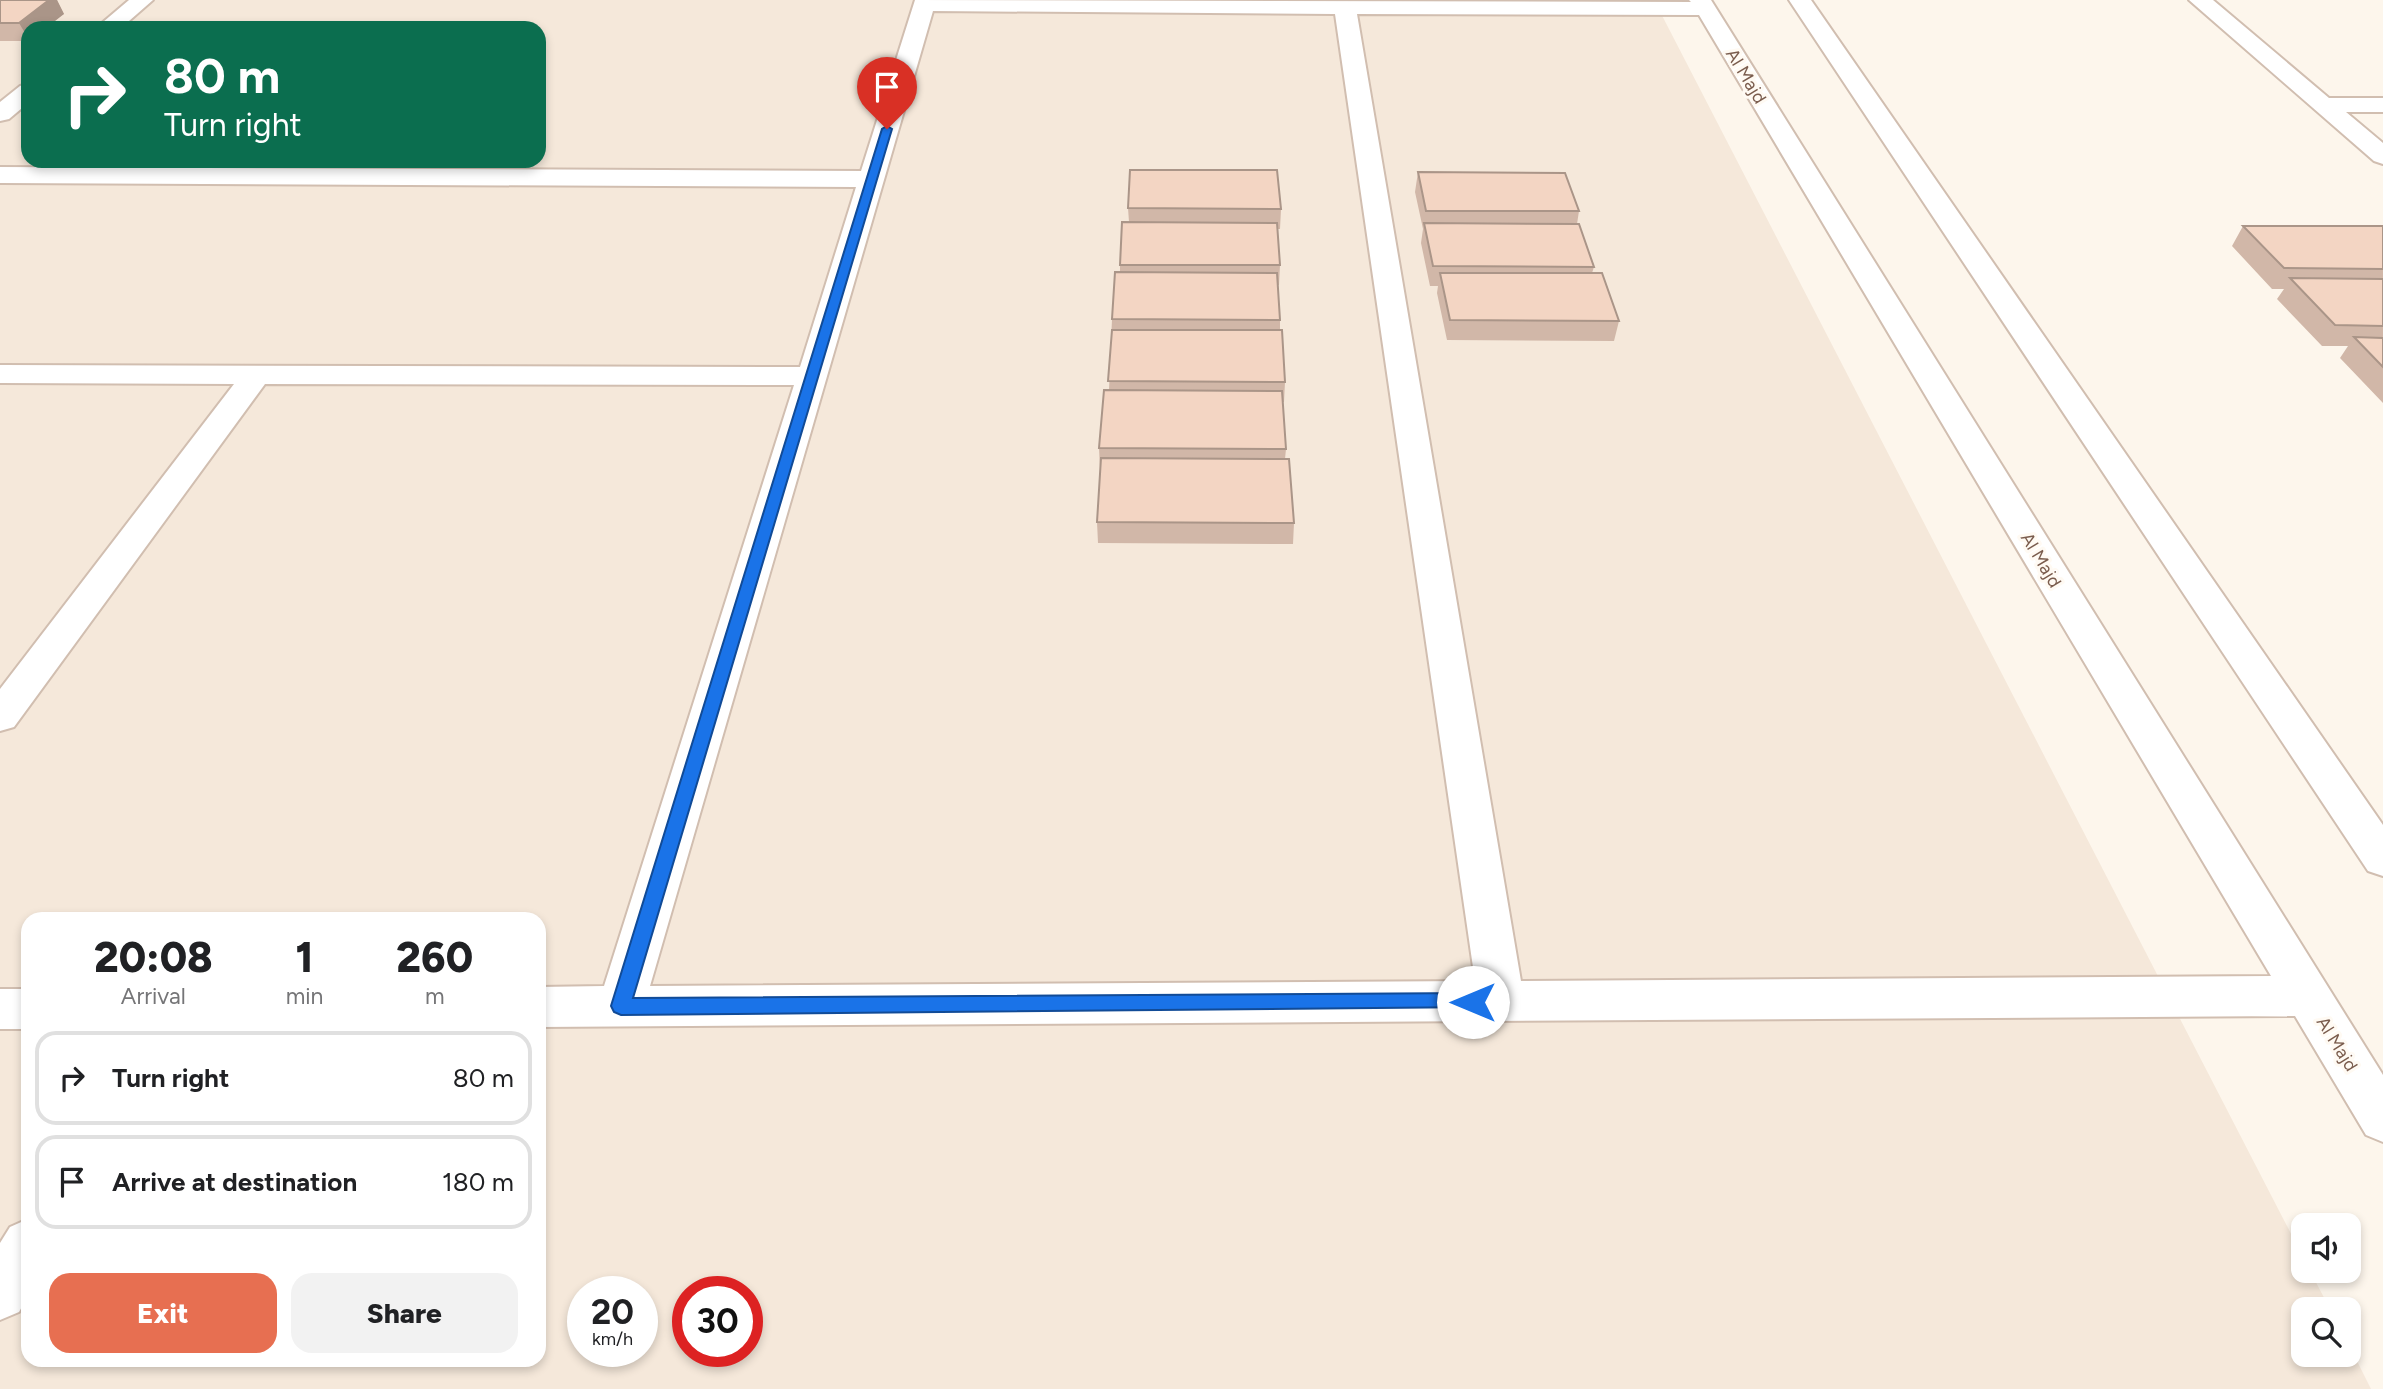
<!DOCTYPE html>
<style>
:root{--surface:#fff;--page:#f2f2f2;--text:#202124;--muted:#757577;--line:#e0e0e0;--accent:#e76f51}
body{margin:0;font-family:Figtree,sans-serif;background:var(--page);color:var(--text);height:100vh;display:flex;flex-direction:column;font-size:26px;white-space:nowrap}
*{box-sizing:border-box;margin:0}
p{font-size:23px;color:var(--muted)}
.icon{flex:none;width:38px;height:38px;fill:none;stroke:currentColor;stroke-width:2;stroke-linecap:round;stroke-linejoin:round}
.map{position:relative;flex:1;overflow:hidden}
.sheet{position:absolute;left:21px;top:912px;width:525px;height:455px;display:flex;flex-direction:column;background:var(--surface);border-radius:21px;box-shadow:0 4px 10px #0003}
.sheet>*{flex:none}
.banner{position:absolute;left:21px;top:21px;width:525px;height:147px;border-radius:21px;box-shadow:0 4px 10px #0003;background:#0b6e4f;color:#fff;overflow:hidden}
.fabs{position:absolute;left:2291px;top:1213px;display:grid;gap:14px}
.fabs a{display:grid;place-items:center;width:70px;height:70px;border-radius:14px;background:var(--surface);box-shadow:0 4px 10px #0003;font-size:35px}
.speed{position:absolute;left:567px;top:1276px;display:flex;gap:14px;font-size:35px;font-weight:700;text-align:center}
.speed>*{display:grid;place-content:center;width:91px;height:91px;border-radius:50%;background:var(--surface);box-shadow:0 4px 10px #0003;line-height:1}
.speed small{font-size:18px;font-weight:400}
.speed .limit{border:10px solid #d22;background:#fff;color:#111}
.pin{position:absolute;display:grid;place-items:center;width:60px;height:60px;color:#fff;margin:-72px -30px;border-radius:50% 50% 50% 0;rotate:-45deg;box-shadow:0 0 7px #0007}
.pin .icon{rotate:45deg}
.me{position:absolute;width:77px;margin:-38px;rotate:270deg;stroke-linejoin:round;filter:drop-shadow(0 0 5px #0008)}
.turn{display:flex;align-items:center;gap:24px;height:147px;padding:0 28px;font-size:32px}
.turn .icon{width:91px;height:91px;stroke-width:2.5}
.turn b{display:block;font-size:49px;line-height:60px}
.eta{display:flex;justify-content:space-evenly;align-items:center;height:119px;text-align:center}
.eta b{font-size:42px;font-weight:800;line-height:49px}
.action{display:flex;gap:14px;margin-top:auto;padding:14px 28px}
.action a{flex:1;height:80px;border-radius:21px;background:var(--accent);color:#fff;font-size:28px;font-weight:800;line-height:80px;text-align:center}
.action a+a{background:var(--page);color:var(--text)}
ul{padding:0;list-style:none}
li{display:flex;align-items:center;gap:21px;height:94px;margin:0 14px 10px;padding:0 14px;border:4px solid var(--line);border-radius:21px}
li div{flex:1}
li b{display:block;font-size:26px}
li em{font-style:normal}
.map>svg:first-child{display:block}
.residential{fill:#f5e8da;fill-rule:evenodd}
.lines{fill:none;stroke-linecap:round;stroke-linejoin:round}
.minor-casing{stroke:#d1beb0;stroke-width:4}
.minor{fill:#fff;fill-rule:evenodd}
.wall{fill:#d1b7a8}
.shaded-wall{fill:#aa9588}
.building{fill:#f3d5c3;stroke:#aa9588;stroke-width:2}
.route{fill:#1a73e8;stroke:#114b97;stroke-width:2}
.labels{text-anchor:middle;stroke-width:6;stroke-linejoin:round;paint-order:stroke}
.street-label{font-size:18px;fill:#7a5c4d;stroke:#fffaf3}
</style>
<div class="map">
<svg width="2383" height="1389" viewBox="0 0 2383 1389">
<rect width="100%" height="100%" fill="#fdf6ec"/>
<path class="residential" d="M0,0H1654L2303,1257V1270L2310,1271L2330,1309H2303V1354H2348L2349,1345L2371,1389H0ZM28,28H539V161H28ZM28,919H539V1360H28ZM583,1292H642V1351H583ZM688,1292H747V1351H688Z"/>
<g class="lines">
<g class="minor-casing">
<path id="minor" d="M129,0H153L121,28H96Z
M915,0L1691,2L1689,0H1711L2383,1075V1142L2366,1135L2295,1016L539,1027V987L604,986L794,385L265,384L14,727L0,731V689L234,384L0,383V365L800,367L856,187L0,183V167L861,171ZM933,11L1335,14L1475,981L650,986ZM1357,14L1699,15L2271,976L1521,981Z
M1789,0H1811L2383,825V876L2368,871Z
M2189,0H2213L2329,98H2383V112H2346L2383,143V164L2374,161Z
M28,84V103L9,119L0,121V102L20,86Z
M0,989H28V1029H0Z
M28,1219V1296L19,1312L0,1320V1243L10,1227Z"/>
</g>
<use href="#minor" class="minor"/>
</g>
<path class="wall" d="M0,0H57L64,14L28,28V41H0Z
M1418,172L1579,211L1577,224L1594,267L1592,273L1619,321L1614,341L1447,340L1437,293L1438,286H1430L1421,243L1423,229L1415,192Z
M1128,208L1281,209L1280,229H1277L1280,265L1279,285H1278L1280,320V330L1285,382L1284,402H1283L1286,449L1285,459L1294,523L1293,544L1098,543L1097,522L1100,469L1099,448L1109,390L1112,319L1120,272V265L1129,222Z
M2243,226H2383V403L2340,358L2348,346H2322L2277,299L2284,289H2272L2232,246Z"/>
<path class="shaded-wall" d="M49,0H57L64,14L46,28H28V38L19,23Z"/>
<path class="building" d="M0,0H49L19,23H0Z
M1130,170H1277L1281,209L1128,208Z
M1418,172L1565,173L1579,211H1426Z
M1122,222L1277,223L1280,265H1120Z
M1424,223L1579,224L1594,267L1433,266Z
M2243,226H2383V269L2284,268Z
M1115,272L1277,273L1280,320L1112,319Z
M1440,273H1602L1619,321L1450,320Z
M2290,278L2383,279V326L2335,325Z
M1112,330H1282L1285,382L1108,381Z
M2354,337L2383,338V367Z
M1104,390L1282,391L1286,449L1099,448Z
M1101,458L1289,459L1294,523L1097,522Z"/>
<path class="route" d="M887,126L892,129L633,998L1473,993L1480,996L1483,1002L1480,1007L621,1015L614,1012L611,1006L882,129Z"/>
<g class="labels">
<g class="street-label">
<text transform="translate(1746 76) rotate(59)" y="6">Al Majd</text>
<text transform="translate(2041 560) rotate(59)" y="6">Al Majd</text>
<text transform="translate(2337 1044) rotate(58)" y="6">Al Majd</text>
</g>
</g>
</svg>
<div class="fabs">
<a><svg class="icon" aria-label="sound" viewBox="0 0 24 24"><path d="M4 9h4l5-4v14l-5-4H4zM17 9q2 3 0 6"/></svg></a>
<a><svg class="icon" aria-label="search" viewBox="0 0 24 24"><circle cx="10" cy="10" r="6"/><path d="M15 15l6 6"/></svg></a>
</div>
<div class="speed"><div>20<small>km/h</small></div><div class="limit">30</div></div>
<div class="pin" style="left:887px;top:129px;background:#d93025"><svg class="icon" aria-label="arrive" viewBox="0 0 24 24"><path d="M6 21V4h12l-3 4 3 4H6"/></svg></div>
<svg class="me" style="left:1473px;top:1002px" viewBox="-20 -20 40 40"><circle r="19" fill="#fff"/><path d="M0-13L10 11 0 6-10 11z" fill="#1a73e8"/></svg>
<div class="banner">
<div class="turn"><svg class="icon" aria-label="right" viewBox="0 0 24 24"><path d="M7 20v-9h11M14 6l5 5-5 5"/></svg><div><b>80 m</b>Turn right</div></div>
</div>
<section class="sheet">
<div class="eta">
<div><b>20:08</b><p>Arrival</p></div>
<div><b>1</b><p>min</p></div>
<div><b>260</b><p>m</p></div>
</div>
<ul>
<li><svg class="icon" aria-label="right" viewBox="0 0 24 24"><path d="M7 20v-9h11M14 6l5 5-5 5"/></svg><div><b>Turn right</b></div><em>80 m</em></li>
<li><svg class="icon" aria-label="arrive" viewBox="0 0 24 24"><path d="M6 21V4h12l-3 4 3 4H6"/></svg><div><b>Arrive at destination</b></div><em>180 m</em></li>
</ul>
<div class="action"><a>Exit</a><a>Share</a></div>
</section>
</div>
